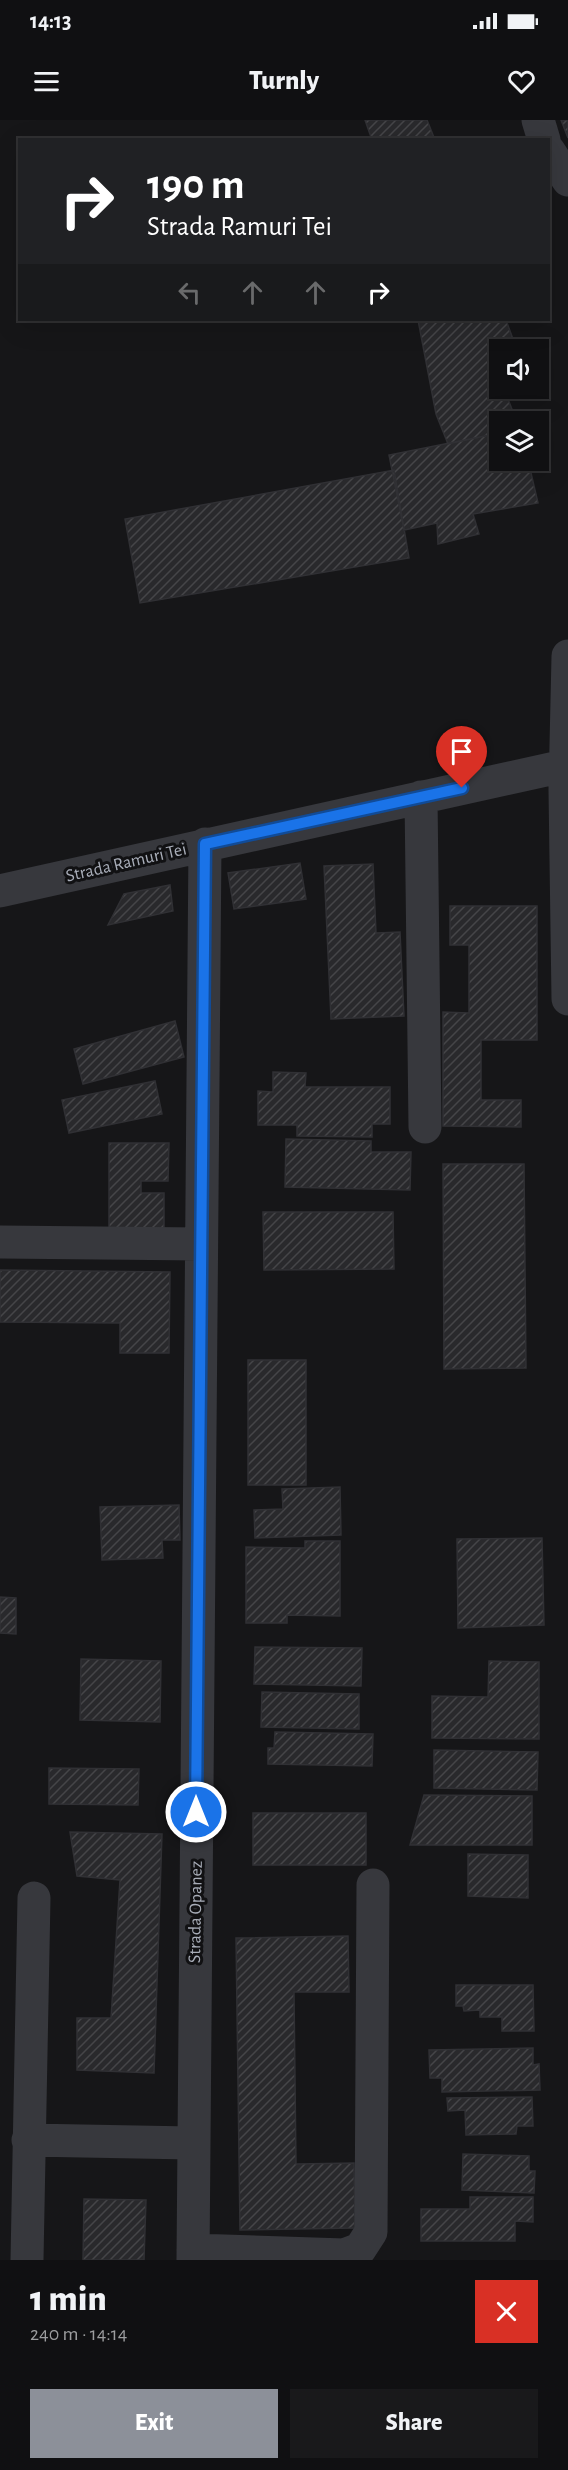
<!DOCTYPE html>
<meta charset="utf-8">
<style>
:root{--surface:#101012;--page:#19191b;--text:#f1f3f6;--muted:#9c9d9f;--line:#303032;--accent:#8c9099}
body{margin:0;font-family:"Alegreya Sans",sans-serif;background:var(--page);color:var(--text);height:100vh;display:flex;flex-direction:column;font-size:22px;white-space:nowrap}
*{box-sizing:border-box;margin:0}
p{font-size:20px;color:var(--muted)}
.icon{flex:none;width:33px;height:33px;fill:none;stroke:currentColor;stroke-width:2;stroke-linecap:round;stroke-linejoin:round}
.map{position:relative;height:2140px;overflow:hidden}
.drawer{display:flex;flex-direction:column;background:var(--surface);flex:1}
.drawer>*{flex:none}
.banner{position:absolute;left:18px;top:18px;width:532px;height:183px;border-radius:0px;box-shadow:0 6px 24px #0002,0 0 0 2px var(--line);background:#202124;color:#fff;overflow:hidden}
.fabs{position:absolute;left:489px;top:219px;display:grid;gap:12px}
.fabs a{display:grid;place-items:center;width:60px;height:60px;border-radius:0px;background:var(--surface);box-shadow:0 6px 24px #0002,0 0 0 2px var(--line);font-size:30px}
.pin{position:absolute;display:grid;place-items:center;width:51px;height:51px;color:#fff;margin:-62px -26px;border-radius:50% 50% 50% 0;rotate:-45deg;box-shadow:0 0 6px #0007}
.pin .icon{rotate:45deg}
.me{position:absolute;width:66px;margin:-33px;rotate:0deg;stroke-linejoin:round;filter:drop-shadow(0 0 4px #0008)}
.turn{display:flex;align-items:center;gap:21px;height:126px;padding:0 30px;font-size:27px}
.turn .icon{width:78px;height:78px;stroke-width:2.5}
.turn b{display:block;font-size:42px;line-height:51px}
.lanes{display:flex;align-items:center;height:57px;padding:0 30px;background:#0003;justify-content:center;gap:30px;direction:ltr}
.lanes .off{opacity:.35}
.round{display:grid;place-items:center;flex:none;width:63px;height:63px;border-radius:0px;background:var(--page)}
.overview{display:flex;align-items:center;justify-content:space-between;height:102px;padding:0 30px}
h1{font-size:36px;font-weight:800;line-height:45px}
.cta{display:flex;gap:12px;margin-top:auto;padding:12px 30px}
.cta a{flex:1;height:69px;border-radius:0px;background:var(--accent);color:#fff;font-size:24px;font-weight:800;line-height:69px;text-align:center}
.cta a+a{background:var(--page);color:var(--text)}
.status{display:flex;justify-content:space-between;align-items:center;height:42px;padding:0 30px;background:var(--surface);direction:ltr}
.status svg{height:16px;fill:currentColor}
header{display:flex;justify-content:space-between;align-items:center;height:78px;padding:0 30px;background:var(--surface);font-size:27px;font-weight:800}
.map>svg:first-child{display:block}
.building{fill:url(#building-hatch);stroke:#303034;stroke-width:1.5}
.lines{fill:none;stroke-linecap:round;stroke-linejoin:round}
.minor{stroke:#37383d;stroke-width:33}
.route-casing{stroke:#114b97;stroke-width:15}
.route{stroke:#1a73e8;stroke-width:10}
.labels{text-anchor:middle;stroke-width:6;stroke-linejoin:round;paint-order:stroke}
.street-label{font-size:18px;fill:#a8adb8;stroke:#111113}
</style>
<div class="status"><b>14:13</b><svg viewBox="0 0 49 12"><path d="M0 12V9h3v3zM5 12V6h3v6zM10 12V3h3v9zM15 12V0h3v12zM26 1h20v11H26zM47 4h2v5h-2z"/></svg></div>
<header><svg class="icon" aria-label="menu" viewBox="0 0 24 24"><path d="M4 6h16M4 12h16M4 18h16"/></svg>Turnly<svg class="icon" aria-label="heart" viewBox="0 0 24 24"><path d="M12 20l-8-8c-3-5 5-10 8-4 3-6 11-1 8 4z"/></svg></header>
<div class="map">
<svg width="568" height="2140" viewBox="0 0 568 2140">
<defs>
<pattern id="building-hatch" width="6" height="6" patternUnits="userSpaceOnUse" patternTransform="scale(1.5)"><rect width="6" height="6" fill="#29292c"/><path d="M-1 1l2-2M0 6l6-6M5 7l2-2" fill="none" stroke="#454548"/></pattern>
</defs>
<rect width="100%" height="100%" fill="#161618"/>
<path class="building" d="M365,0H427L435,20H372Z
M561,0H568V18Z
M418,200H506L517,230H500V268H506L504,269L517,302H500V313L448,324L436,294Z
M500,313V340H528L538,383L473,394L479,414L438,424L437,403L404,410L389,335Z
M394,350L409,438L140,483L125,399Z
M300,743L306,779L234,789L228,753Z
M373,744L376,813L400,812L404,896L331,899L324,746Z
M170,765L173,791L108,805L124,774Z
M450,786H537V920H481V980H521V1007L443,1006V892L469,893V825H450Z
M175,901L184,937L83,964L74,929Z
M273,952L306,953L305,967H390V1004H372V1017L297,1016V1005H258V971L273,972Z
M155,961L162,994L69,1013L62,980Z
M286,1019L371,1021V1032H411L410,1070L285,1067Z
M109,1023H169L168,1061H141V1073H164V1110H109Z
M443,1044H524L526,1248L444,1249Z
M263,1092H393L394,1149L264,1150Z
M0,1150L170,1152L169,1233H120V1203L0,1202Z
M248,1240H306V1365H248Z
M340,1367L341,1415L255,1418L254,1390L283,1389L282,1369Z
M179,1385L180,1420H162L163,1438L102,1440L100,1387Z
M542,1418L544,1505L458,1508L457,1419Z
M305,1421H340V1496L287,1495V1503H246V1427L305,1428Z
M0,1477L16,1478V1514L0,1513Z
M255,1527L362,1528L361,1566L254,1564Z
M81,1539L161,1541L160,1602L80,1600Z
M489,1541L539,1542V1619L432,1618V1576L488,1577Z
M262,1572L359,1574V1609L261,1607Z
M275,1612L373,1614L372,1646L268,1644V1628H274Z
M434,1630L538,1632L537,1670L434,1668Z
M49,1648L139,1649L138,1685L49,1684Z
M424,1675L532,1676V1725H410Z
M253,1693H366V1745H253Z
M70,1712L162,1714L154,1953L77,1950V1898H111L120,1760L77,1756Z
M468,1734L528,1735V1778L468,1776Z
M348,1816L349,1872H294L296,2044L354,2043L355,2108L240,2110L236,1818Z
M456,1865H533L534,1911H502V1897H480V1890L464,1891L463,1886H456Z
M533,1928V1945L539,1944L540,1970L442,1972V1958H430L429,1930Z
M532,1977L533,2006H517L516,2014L466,2015L465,1990L448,1991L447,1978Z
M463,2034L529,2036V2051H535L534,2073L462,2070Z
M470,2077H533V2102L515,2101V2121H421V2089H470Z
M84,2079L146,2080L144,2140H83Z"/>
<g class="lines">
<path class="minor" d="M538,0L544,20
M549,31L568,60
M568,536L565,670L568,879
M421,677L425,1007
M0,771L568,645
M0,1122L201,1124
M28,2020L192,2023
M193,2130L344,2135L360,2129L371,2112L373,1765
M27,2140L34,1778
M193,2140L205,724"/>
</g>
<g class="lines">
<g class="route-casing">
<path id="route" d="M196,1692L205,724L462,668"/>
</g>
<use href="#route" class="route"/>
</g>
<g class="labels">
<g class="street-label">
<text transform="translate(126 742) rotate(-13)" y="6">Strada Ramuri Tei</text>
<text transform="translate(195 1792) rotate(-89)" y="6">Strada Opanez</text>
</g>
</g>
</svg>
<div class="fabs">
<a><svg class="icon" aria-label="sound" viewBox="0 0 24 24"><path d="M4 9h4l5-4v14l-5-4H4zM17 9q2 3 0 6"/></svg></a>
<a><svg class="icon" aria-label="layers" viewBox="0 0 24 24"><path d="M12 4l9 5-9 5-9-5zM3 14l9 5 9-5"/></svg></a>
</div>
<div class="pin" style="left:462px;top:668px;background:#d93025"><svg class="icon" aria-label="arrive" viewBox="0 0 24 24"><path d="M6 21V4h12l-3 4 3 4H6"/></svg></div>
<svg class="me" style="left:196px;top:1692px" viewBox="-20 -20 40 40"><circle r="17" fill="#1a73e8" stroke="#fff" stroke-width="3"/><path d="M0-11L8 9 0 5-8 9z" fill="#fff"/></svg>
<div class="banner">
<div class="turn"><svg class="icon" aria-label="right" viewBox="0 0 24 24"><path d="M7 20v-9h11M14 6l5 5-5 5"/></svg><div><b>190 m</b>Strada Ramuri Tei</div></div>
<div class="lanes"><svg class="icon off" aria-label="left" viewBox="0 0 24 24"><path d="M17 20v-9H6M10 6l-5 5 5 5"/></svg><svg class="icon off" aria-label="ahead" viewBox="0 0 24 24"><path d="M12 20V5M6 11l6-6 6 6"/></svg><svg class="icon off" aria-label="ahead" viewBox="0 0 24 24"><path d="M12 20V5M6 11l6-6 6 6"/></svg><svg class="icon" aria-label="right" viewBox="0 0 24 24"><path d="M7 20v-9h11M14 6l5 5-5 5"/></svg></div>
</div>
</div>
<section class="drawer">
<div class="overview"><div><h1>1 min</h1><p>240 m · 14:14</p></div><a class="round" style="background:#d93025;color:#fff"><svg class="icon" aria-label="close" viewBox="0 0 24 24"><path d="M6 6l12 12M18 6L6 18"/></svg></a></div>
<div class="cta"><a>Exit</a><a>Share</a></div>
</section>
